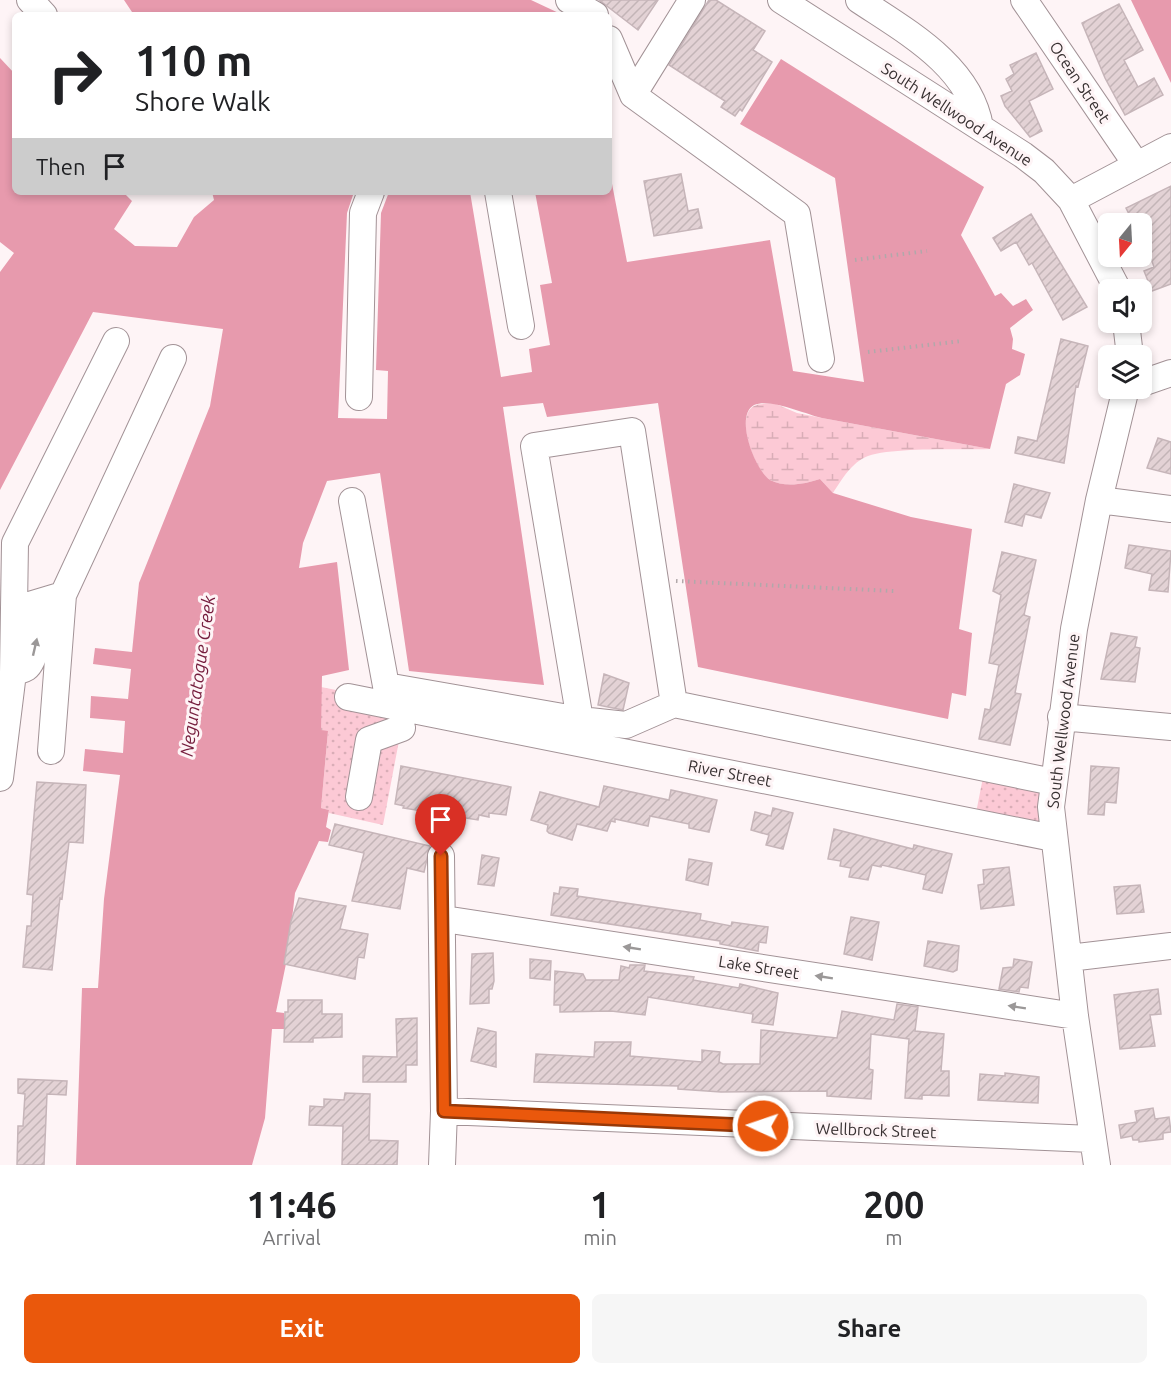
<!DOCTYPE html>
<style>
:root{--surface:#fff;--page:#f6f6f6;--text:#202124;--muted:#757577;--accent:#ea580c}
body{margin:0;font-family:Ubuntu,sans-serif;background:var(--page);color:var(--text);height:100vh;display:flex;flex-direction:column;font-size:22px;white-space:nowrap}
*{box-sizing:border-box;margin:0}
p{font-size:20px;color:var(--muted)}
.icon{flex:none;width:33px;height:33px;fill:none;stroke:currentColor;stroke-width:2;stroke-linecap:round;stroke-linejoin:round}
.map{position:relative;height:1165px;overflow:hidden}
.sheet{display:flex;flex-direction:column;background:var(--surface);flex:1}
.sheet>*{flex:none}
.guide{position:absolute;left:12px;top:12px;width:600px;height:183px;border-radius:9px;box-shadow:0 3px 9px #0003;background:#fff;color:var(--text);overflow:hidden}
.needle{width:39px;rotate:198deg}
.buttons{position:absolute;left:1098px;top:213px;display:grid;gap:12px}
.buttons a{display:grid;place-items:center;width:54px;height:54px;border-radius:9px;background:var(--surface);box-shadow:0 3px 9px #0003;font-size:30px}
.pin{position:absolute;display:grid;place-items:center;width:51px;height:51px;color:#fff;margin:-62px -26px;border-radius:50% 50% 50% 0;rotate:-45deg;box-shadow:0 0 6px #0007}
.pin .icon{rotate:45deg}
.me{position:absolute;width:66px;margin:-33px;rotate:273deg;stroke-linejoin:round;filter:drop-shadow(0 0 4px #0008)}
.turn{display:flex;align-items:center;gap:21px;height:126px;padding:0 24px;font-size:27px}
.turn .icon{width:78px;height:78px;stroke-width:2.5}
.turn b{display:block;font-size:42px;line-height:51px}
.then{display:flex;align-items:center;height:57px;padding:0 24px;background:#0003;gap:12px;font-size:22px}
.eta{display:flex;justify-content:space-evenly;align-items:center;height:102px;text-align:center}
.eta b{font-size:36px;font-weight:600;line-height:42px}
.button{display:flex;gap:12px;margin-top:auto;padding:12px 24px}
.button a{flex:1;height:69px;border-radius:9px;background:var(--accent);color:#fff;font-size:24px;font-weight:600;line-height:69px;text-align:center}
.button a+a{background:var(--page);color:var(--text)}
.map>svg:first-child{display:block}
.grass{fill:url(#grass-dots)}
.wetland{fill:url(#wetland-marsh)}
.water{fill:#e79aad}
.building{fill:url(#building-hatch);stroke:#c6b5b9;stroke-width:1.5}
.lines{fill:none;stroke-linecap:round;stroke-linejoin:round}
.minor-casing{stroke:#a29296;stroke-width:28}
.path{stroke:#b1a8aa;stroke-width:4;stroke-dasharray:1.5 4.5;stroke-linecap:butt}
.minor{stroke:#fff;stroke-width:26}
.oneway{fill:#9b9898}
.route-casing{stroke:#983908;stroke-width:15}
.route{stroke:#ea580c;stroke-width:10}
.labels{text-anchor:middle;stroke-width:6;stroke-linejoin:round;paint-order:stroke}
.street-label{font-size:16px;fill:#373031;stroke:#fef4f6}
.water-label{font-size:18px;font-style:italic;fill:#751d3d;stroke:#fef4f6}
</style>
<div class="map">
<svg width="1171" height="1165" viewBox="0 0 1171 1165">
<defs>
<pattern id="grass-dots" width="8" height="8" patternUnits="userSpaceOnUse" patternTransform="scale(1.5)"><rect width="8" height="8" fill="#fcc9d5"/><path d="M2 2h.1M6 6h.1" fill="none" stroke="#d9adb7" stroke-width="1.8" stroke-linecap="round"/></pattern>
<pattern id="wetland-marsh" width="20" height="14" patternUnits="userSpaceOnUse" patternTransform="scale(1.5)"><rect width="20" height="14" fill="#fcc9d5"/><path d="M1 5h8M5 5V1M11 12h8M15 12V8" fill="none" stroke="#d9adb7"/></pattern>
<pattern id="building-hatch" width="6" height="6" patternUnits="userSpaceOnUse" patternTransform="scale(1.5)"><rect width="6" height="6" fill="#e3d2d5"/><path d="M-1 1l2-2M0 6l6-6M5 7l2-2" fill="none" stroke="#c3b5b7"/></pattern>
</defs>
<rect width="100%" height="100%" fill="#fef4f6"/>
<path class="grass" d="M321,687L406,704L383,825L329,813V810L321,808L328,731H321Z
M987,757L1050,767L1047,834L975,818Z"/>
<path class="wetland" d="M776,404L797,413L822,418L990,449C960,450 894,447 868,456C852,462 842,479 833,493L820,479C805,484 785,488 770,480C755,471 734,417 754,406C759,403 770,404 776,404Z"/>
<path class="water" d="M124,0H531L563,15H423L415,12L414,15H134Z
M1131,0H1171V83Z
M0,58L15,74V192H123L132,201L114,229L135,246L177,247L194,217L214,200L212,192H354L347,213L338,418L387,419L388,371L376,370L381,213L389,192H470L501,377L532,372L529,349L550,345L540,285L552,283L535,192H609V168L627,262L770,240L793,371L864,382L835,178L740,124L781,59L984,187L961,235L995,296L1001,293L1013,306L1026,299L1033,310L1010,328L1013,339L1012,349L1025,354L1020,375L1006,384L990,449L822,418C805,414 770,398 754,405C734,416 755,470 770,480C785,488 805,484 820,479L833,493L911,517L972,529L959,629L972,633L966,696L952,693L948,719L698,667L658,403L547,417L543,403L503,407L544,685L409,671L380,473L327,481L303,543L299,568L337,562L349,670L322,676L321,730L328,731L321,808L329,810L326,827L331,830L328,842L319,841L295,893L288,954L276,1012L284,1013V1029H272L265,1118L252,1165H76L82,988H98L104,899L120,775L83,771L85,749L123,753L125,721L90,718L91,696L128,699L131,669L93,664L95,648L132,652L139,583L210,406L223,329L93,312L0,490V272L14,253L0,242Z"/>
<path class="building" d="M599,0H658L638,30Z
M709,0H716L765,31L753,50L772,62L742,111L740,109L735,116L721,107L725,101L669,65Z
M1119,4L1143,50L1124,60L1138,87L1154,78L1163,95L1125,115L1105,78L1082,23Z
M1036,53L1053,89L1029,101L1042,131L1030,137L1005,106L1001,96L1012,91L1006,79L1014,74L1010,65Z
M681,174L688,211L698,209L702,228L654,236L644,181Z
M1171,186V284L1152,291L1144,271L1154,267L1142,233V224H1134L1126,208Z
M1031,214L1087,307L1063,320L1032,263L1029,265L1016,242L1001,251L993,238Z
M1061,339L1088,346L1078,387L1076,386L1064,463L1015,453L1018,437L1037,441Z
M1158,438L1171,442V474L1147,468Z
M1014,484L1050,493L1041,518L1025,514L1022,526L1005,522Z
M1129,545L1171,551L1168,592L1149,590L1152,574L1125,568Z
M1002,552L1036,560L1024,615L1030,617L1015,693L1021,694L1010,745L979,739L985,709L990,710L999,665L989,663L1001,595L993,591Z
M1111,633L1137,637L1135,647L1140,648L1135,682L1101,679Z
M604,674L629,683L623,710L598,705Z
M401,766L511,787L506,815L489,813V817L479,815L478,820L403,808L404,806L395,804Z
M1091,766L1119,768L1116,803L1105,802L1104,815L1088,814Z
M37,782L86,785L83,843L69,842L62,899L60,898L52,970L23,967L27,926H31L33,895L27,894Z
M604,786L669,800L671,790L717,800L709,832L689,828V824L650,816L648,826L615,819V822L611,821L607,831L577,824L572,840L549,833L547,831L548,825L531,820L540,792L599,807Z
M773,808L793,813L783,849L766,845L769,835L751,830L755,812L771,816Z
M335,824L430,846L424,872L407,868L400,909L352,901L364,853L329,845Z
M834,829L913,849L914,845L952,854L942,893L923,889L926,875L882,865L881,867L872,865L868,880L849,877L851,868L840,866L841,861L828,859Z
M482,855L499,858L494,886L478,884Z
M689,859L712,863L708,885L686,880Z
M1009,867L1014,905L981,909L978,885L984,884L983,870Z
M1140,885L1144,912L1117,914L1114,887Z
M560,887L578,889L577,896L701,914L700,920L731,926L732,922L768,927L766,943L759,942L758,951L720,944V941L551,915L554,893L559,894Z
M299,898L346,906L340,929L368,934L364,958L358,957L355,979L284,964L291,921Z
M851,917L879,922L872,960L844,954Z
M928,941L959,946L957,970L953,972L924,966Z
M493,953L494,981L492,989H489V1003L470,1004L472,954Z
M530,959L551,961L550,980L530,978Z
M1014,959L1032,962L1028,988L1020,987L1019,992L999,989L1003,968L1013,967Z
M630,965H645L644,971L694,977L693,980L739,988L740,984L778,993L773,1025L752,1022L753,1014L648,997L645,1015L611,1011L560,1012V1005H554L555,971L583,974L586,980H619L621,966L629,968Z
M1158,989L1161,1014L1150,1015L1155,1046L1120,1049L1114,995Z
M288,1000H322V1014H342V1037L313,1038V1042H284L285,1012H288Z
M897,1004L918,1007L915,1031L944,1034L941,1071H949V1096L922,1095V1099L905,1098L909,1039L871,1034L869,1069L873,1070L871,1099L827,1096V1091L721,1092L678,1089V1086L534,1082L536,1054L594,1057L595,1042H631L630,1056L702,1062V1050L720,1052L719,1062L723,1064H760L761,1030L837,1038L842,1011L894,1020Z
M417,1018V1065H406V1082H363V1056L397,1057L396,1019Z
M478,1028L496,1032V1067L471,1061Z
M1005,1073L1039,1077L1038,1103L978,1100L980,1074L1005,1076Z
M18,1079L67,1081L66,1095L47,1094L44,1165H17L18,1126H23L25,1094L18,1093Z
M345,1093L370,1094L369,1140L398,1141L397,1165H342L343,1126L309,1125L310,1106L324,1107V1099L344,1100Z
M1153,1108L1155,1119L1169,1117L1171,1132L1163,1133V1139L1139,1142V1140H1133L1132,1136L1121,1138L1119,1125L1137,1122L1135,1111Z"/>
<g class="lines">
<g class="minor-casing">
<path id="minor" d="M30,0L44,15
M569,0L595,15
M781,0L1023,155L1044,171L1071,200L1118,290
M859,0C907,32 970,66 980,127
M1024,0L1136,164
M609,39L633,95L797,214L821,359
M633,95L692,0
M498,192L521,326
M1071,200L1171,147
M1126,322L1130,356
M1142,383L1171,373
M359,397L363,213L371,192
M1099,500L1171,509
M352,501L386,686L580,720
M38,603C38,617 39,659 26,668C23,670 16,671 13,673L15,543L116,341
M23,607L63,595L173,358
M348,697L1053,838
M674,704L626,725L580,720L534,446L632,431L674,704L1053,782
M1061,717L1171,727
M51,751L63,595
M0,778L13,673
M359,797L369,740L402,728
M441,856L444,1111L442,1165
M444,919L1075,1016
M1069,958L1171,946
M444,1111L1092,1139
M1097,1165L1075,1016L1051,807L1074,629L1099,500L1126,388"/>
</g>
<path class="path" d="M855,260L927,251
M868,352L962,341
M676,581L894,591"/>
<use href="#minor" class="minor"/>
</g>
<defs><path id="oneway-solid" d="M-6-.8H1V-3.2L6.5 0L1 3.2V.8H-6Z" transform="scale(1.5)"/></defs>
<g class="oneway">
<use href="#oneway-solid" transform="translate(35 647) rotate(-77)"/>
<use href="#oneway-solid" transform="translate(632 948) rotate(-171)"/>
<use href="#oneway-solid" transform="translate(824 977) rotate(-171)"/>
<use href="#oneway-solid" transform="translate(1017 1007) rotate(-171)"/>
</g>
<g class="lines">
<g class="route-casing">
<path id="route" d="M441,856L444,1111L763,1126"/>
</g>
<use href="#route" class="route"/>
</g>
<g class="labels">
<g class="street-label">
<text transform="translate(1080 82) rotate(56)" y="6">Ocean Street</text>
<text transform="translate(957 114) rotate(33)" y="6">South Wellwood Avenue</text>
<text transform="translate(1063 721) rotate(-83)" y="6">South Wellwood Avenue</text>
<text transform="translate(730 773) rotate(11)" y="6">River Street</text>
<text transform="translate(759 967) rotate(9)" y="6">Lake Street</text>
<text transform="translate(876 1130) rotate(2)" y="6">Wellbrock Street</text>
</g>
<g class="water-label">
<text transform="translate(198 676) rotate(-82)" y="6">Neguntatogue Creek</text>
</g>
</g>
</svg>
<div class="buttons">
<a><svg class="needle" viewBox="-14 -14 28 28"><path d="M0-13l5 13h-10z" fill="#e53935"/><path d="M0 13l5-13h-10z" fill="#757577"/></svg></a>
<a><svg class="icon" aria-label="sound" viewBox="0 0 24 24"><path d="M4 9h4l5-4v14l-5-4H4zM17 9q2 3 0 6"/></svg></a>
<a><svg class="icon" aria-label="layers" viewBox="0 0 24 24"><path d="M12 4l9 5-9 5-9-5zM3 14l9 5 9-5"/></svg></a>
</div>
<div class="pin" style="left:441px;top:856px;background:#d93025"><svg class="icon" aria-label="arrive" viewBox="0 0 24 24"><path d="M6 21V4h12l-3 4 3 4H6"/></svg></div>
<svg class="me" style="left:763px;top:1126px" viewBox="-20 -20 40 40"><circle r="17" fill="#ea580c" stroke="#fff" stroke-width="3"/><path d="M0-11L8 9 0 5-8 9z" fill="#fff"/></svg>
<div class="guide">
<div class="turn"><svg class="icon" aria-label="right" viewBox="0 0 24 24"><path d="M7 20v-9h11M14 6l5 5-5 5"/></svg><div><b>110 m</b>Shore Walk</div></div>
<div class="then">Then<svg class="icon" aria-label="arrive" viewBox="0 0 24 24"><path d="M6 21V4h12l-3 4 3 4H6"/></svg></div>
</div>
</div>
<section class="sheet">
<div class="eta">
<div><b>11:46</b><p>Arrival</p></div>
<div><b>1</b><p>min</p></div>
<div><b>200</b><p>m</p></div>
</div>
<div class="button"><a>Exit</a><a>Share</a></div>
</section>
